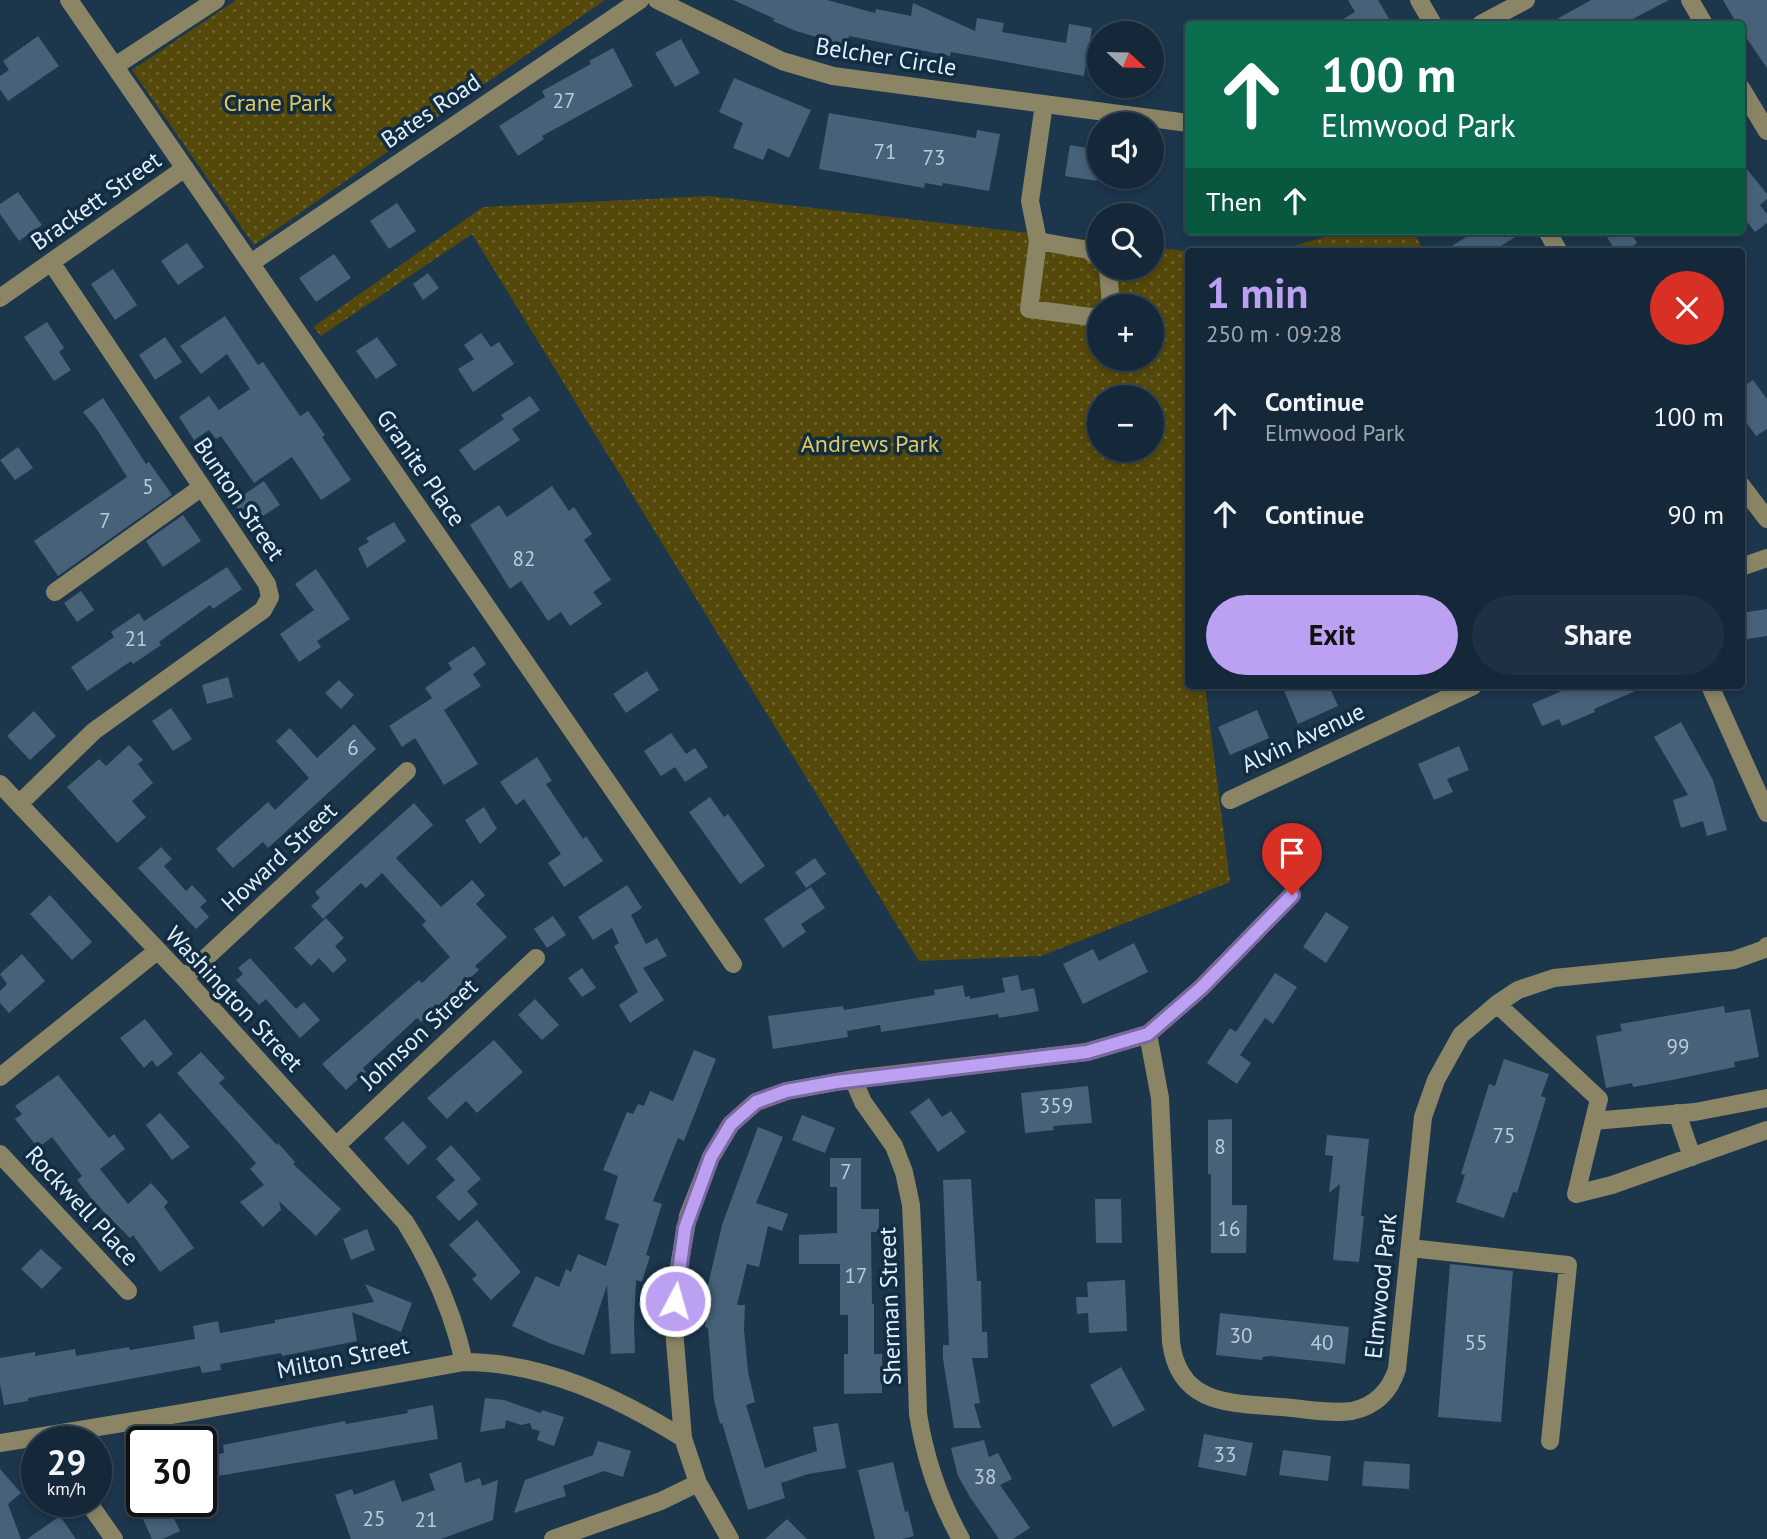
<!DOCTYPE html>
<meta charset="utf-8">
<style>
:root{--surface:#152839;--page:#1e3041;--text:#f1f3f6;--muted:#9da6ae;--line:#344453;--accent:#bca0f2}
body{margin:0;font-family:"PT Sans",sans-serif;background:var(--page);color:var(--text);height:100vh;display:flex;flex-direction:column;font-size:26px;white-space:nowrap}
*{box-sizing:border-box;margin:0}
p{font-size:23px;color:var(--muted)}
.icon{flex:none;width:38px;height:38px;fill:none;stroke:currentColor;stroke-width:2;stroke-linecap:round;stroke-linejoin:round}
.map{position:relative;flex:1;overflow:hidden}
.sheet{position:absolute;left:1185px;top:248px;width:560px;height:441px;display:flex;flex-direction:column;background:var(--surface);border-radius:7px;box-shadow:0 4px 10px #0003,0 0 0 2px var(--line)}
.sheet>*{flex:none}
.banner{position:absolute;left:1185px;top:21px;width:560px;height:214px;border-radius:7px;box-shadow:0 4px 10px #0003,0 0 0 2px var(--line);background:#0b6e4f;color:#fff;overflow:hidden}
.needle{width:46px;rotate:112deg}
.fabs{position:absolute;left:1087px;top:21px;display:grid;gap:14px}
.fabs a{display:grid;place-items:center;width:77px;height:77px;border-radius:50%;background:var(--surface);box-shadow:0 4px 10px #0003,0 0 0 2px var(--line);font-size:35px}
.speed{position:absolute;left:21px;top:1426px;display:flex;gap:14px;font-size:35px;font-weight:700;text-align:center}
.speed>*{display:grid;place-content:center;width:91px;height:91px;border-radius:50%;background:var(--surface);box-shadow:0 4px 10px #0003,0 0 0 2px var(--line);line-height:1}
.speed small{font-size:18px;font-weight:400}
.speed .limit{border:4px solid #111;border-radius:10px;background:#fff;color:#111}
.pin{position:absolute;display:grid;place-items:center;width:60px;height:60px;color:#fff;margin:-72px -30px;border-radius:50% 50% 50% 0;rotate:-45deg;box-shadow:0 0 7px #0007}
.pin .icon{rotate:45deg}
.me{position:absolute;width:77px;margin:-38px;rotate:6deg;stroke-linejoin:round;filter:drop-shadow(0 0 5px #0008)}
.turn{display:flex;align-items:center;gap:24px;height:147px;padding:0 21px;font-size:32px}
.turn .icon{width:91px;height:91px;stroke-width:2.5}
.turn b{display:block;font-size:49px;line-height:60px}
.then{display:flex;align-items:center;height:66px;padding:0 21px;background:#0003;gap:14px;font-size:26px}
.round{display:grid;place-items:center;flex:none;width:74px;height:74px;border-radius:37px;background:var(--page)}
.summary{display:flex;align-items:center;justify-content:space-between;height:119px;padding:0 21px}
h1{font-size:42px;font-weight:700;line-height:52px;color:var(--accent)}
.button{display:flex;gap:14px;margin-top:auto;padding:14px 21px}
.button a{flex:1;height:80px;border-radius:42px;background:var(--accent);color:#111;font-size:28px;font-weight:700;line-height:80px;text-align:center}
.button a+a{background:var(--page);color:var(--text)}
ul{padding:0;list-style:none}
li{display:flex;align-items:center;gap:21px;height:98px;padding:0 21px}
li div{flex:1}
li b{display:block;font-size:26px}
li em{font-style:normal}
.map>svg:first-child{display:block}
.park{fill:url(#park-dots);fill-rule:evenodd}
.building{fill:#466178}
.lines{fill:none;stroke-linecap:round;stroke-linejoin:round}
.minor{stroke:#8b8566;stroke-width:18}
.route-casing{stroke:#7a689d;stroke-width:18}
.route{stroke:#bca0f2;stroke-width:12}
.labels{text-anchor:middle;stroke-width:7;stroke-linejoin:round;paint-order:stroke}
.number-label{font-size:21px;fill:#baccdc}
.street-label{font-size:24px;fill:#e0effd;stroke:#122c41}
.park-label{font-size:24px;fill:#dfc95d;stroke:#122c41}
</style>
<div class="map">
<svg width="1767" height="1539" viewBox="0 0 1767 1539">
<defs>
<pattern id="park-dots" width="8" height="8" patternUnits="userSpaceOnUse" patternTransform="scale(1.75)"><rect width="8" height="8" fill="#54490a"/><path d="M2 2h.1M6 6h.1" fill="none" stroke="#6c642f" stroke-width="1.8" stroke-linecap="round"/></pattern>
</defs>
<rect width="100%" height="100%" fill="#1c364c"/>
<path class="park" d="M236,0H605L254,245L132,70Z
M709,196L1099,241V268H1152V247L1193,252H1188V686H1205L1230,882L1041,956L919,961L472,234L321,336L313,327L483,207ZM1099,306H1152V359H1099ZM1099,397H1152V450H1099Z
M1345,231H1413L1424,252H1274Z"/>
<path class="building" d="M733,0H827L875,13L876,9L911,16L913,3L975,31L977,18L1004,23L1002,32L1066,43L1069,24L1092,28L1084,76L951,52L950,56L849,36L847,46L796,31L773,21L775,19Z
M1348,0H1378L1392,24H1335L1355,12Z
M1591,0H1669L1623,24H1548Z
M1723,0H1767V68L1741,30V24H1737Z
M38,36L59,66L8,101L0,89V76L9,70L3,61Z
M681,39L700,73L675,87L655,53Z
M613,48L633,86L542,136L544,139L518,156L499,126L545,97L542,91L591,64L589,61Z
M734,78L811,110L789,158L768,148L763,160L733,148L743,123L719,112Z
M829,113L976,138L977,130L1000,134L989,191L943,183L942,186L925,183L924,188L819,169Z
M1070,145L1099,150L1097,181L1065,176Z
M1741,162L1767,194V199L1760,205L1767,214V223L1755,232L1748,223L1741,228Z
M18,192L42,225L19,241L0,214V204Z
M397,203L416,231L389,249L370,221Z
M1476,231H1525L1491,252H1442Z
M1618,231H1630L1637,243L1623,252H1616L1607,237Z
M187,243L204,267L178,285L161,261Z
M334,254L351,278L316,302L299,278Z
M113,269L137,305L115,320L91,284Z
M428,273L439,288L423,300L413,284Z
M225,316L258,365L263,362L300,416L308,411L325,435L322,437L351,480L321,500L292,457L254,483L221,436L216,439L209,430L194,440L179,417L209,396L219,410L250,389L227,354L201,374L180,346Z
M47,322L64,348L59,352L71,370L54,381L24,337Z
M481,333L491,347L499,342L514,364L473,392L458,369L474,359L464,345Z
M165,337L182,362L155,380L139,355Z
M377,337L397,365L376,379L356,351Z
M1753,380L1767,399V429L1756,436L1741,415V388Z
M530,396L540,410L512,429L520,440L474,471L459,450L504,419L501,415Z
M103,398L146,464L149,462L172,495L58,576L34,541L127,477L96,428L83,412Z
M18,447L33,468L15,480L0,460Z
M264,481L280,505L249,525L233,502Z
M552,486L569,511L574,507L592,534L584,540L611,580L593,592L602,604L570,626L561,612L548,621L521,581L510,589L470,525L499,505L507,517Z
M183,515L201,541L163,567L146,541Z
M394,522L406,541L367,568L358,548L369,542L366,538Z
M227,567L242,589L213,609L210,605L159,642L161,645L133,664L131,661L87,691L71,667L114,637L111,632L139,613L144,621Z
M316,569L350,619L317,641L321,647L299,662L280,634L314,610L295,584Z
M81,591L94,610L77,622L64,603Z
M1767,609V636L1741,640V613Z
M474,646L486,664L473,674L481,686L444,710L478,764L444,785L415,738L402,747L389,726L432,698L425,688L452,669L448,663Z
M647,671L659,690L626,713L613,694Z
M228,677L233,697L207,704L202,685Z
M339,680L354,695L341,709L325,693Z
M1282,686H1329L1338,706L1298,724Z
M1573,686H1647L1594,709L1595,712L1562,726L1559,719L1542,726L1532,704Z
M171,708L192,739L173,751L152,721Z
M1257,710L1269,738L1230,755L1218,727Z
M34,711L56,736L30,760L7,736Z
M1681,722L1713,780L1727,830L1707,836L1703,821L1681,828L1673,800L1688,795L1654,737Z
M354,724L376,749L268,848L263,842L233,868L216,849L268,802L275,810L309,778L276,741L290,728L317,758Z
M671,733L686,754L695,748L708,767L685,782L675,767L661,776L644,751Z
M129,745L143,760L138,764L153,783L132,801L146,817L117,843L67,787L99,759L106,766Z
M1459,746L1469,770L1447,779L1453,792L1434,800L1418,764Z
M537,757L552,781L546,784L583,839L586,836L603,861L564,887L548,863L561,854L524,799L516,805L500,782Z
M710,797L724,817L728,814L765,866L740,884L689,812Z
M414,803L433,825L396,858L441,907L472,880L485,895L476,904L507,937L475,966L479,970L421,1022L417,1018L363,1068L366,1072L346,1090L322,1064L419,980L422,983L450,957L422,925L426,921L382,873L366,888L361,883L323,919L311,906L320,898L315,892Z
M484,807L497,829L480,844L465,820Z
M161,847L172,859L164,866L186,891L192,885L207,901L200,907L209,917L196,929L138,868Z
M815,858L826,874L806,888L795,872Z
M627,885L642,908L631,915L646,944L657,938L667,956L643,968L664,1000L630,1023L619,1005L638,992L614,946L619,943L612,928L593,940L578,917Z
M811,887L825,908L801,924L806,932L783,948L764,919Z
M50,895L92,942L72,960L30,914Z
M1326,912L1349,927L1326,963L1303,947Z
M553,916L566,935L547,948L534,929Z
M326,918L344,938L335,946L347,960L333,973L319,958L311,966L294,948Z
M1134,943L1148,972L1083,1004L1063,964L1093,949L1099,961Z
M22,954L45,981L9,1013L0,1003V991L7,984L0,974Z
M250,958L296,1009L304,1002L320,1020L300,1038L266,999L259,1005L236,980L243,974L238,968Z
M582,968L596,988L582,997L568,978Z
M1275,973L1297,987L1273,1024L1265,1018L1240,1055L1251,1063L1237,1084L1207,1063L1230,1028L1236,1032Z
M1018,975L1021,991L1034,988L1039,1011L999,1018L998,1014L881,1032L880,1025L847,1031L848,1037L773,1049L768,1016L843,1006L844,1010L935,995L934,990L963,985L965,997L970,996V999L1005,992L1002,978Z
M535,999L559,1025L542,1040L518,1015Z
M1724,1006L1725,1013L1750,1009L1759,1057L1734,1062L1735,1067L1672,1080L1633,1087L1632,1083L1606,1088L1596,1036L1622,1031L1620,1024Z
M145,1019L173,1054L157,1067L152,1060L144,1068L120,1038Z
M494,1040L523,1072L477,1113L466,1101L447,1119L427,1098Z
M694,1050L716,1059L684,1141L678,1138L653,1201L662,1204L646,1255L650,1256L642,1282L636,1280L634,1324L635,1353L611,1354L607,1285L584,1355L549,1343L512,1326L536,1276L559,1287L566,1269L571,1272L578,1254L606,1266L619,1224L605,1219L618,1176L603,1170L627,1112L633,1114L638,1104L644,1106L650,1091L673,1101Z
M201,1052L225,1078L219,1083L277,1145L278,1143L295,1162L293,1164L341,1209L316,1236L279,1201L281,1210L263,1227L240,1202L264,1185L250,1169L256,1163L177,1073Z
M1504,1059L1549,1074L1541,1096L1546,1098L1527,1161L1517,1193L1513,1192L1504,1218L1456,1202L1465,1175L1461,1174L1489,1084L1495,1086Z
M58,1075L109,1138L114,1134L125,1149L100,1169L128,1204L151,1183L168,1202L164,1207L194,1248L160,1272L133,1235L130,1238L96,1204L77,1180L82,1176L52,1137L38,1148L15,1119L22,1114L15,1106Z
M1088,1086L1092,1123L1053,1126L1054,1130L1025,1133L1021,1093Z
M929,1098L942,1117L951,1111L966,1132L938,1152L910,1112Z
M160,1113L190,1147L172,1160L146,1125Z
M802,1115L835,1128L825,1153L792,1140Z
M1232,1119V1205H1247L1246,1253H1211V1174H1208V1120Z
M403,1121L427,1147L408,1165L384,1138Z
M758,1127L783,1137L756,1203L788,1214L782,1231L768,1226L759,1267L747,1264L737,1305H745L744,1329L748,1372L755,1402L746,1405L765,1468L817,1451L813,1427L838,1423L846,1468L808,1474L781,1483L785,1498L748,1510L722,1423L720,1424L714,1400L708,1328L705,1327L708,1285L722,1225Z
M1327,1135L1369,1139L1361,1216H1364L1359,1262L1333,1260L1340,1184L1329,1193L1333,1156L1325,1155Z
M451,1145L481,1179L467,1191L478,1204L459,1221L436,1197L455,1180L436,1159Z
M830,1158H861V1209H879V1232H871L872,1304H874V1354H882V1393L844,1394V1354H848V1315H840V1264H799V1235L837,1233V1187H830Z
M971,1179L977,1281H981L982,1332H987L988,1358H972L980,1403L974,1404L981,1428H954L943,1359V1345H949L943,1180Z
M1095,1199H1121L1122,1243H1096Z
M477,1220L521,1272L491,1300L472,1279L477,1275L449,1245Z
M367,1229L375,1250L351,1260L343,1239Z
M41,1249L62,1268L42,1289L21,1269Z
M1450,1264L1513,1271L1501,1422L1438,1417Z
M1125,1280L1127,1331L1089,1333L1088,1313L1077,1314L1076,1297H1088L1087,1282Z
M365,1284L412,1303L401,1332L352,1312L357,1341L282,1356L281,1353L220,1364L221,1370L202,1373L200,1366L28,1398V1401L4,1405L0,1384V1358L35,1352V1356L75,1349L76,1356L129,1347L130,1350L195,1339L193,1326L218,1321L220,1333L275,1323V1320L374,1302Z
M1220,1313L1349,1327L1345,1364L1270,1356L1263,1357L1262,1360L1216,1355Z
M1121,1367L1145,1410L1113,1427L1090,1385Z
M485,1398L504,1400L541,1413L542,1410L564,1417L554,1446L537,1440L540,1431L532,1429L530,1423L521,1425L506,1420L505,1428L480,1432Z
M433,1405L438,1439L218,1476L214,1455L224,1453L223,1445L345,1421L346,1424L408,1413L407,1410Z
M1204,1434L1253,1443L1246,1476L1198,1467Z
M984,1440L989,1457L998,1453L1012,1479L1000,1485L1030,1528L1013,1539H999L970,1497L958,1476L951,1448Z
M598,1441L631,1451L623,1477L604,1471L563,1486L566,1496L514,1513L525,1480L593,1455Z
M1283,1450L1331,1456L1328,1481L1279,1475Z
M1364,1461L1410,1464L1409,1489L1362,1486Z
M461,1462L465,1483L480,1478L482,1486L498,1480L493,1520L441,1539H351L335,1495L352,1489L354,1495L394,1480L402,1502L435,1490L429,1474Z
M893,1462L905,1512L908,1511L914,1536L902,1539H875L858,1470Z
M0,1469L21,1493L8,1504L21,1539H0Z
M168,1505L180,1531L163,1539H152L142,1517Z
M60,1516L76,1539H27Z
M787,1519L807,1539H765Z"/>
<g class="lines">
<path class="minor" d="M69,0L733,964
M657,0L782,61L833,76L1188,123
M1419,0L1433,24
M1690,0L1704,24
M1481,24L1526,0
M115,66L216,0
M1741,88L1767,131
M1044,104L1030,201L1038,241L1029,309L1099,318
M1547,231L1559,252
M1038,241L1088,250L1099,258
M251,263L640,0
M1108,268L1111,306
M0,298L185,168
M1741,485L1767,519
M1741,567L1767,558
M55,592L202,487
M1710,686L1767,813
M0,784L184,978L405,1222C432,1265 453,1312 464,1362
M1230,800L1473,686
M19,804L94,731L263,610L270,597L267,584L51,262
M184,978L407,771
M1497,1004L1599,1099L1576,1194L1612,1185L1767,1130
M1148,1034L1201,988L1292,895
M0,1077L157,951
M853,1079L863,1102L894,1146L904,1172L911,1205L913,1248L918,1414C925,1458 939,1500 961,1539
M1677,1113L1692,1157
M1594,1121L1695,1112L1767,1098
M336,1146L536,958
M0,1154L128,1291
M1410,1248L1568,1265L1550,1441
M0,1443L189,1412L464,1362C543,1362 617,1397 683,1438
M88,1502L114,1539
M553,1539L661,1501L698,1483
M730,1539L698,1483L683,1438L674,1329L678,1272L688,1216L711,1157L731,1124L756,1102L787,1091L853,1079L1087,1052L1148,1034L1160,1098L1171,1342C1179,1406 1231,1403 1282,1407C1305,1409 1329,1414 1352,1411C1375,1406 1390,1391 1397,1369L1423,1117L1436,1080L1461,1035L1497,1004L1518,990L1554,978L1734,960L1765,949L1767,946"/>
</g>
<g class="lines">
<g class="route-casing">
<path id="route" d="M675,1301L685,1228L711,1157L731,1124L756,1102L786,1091L836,1082L1087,1052L1148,1034L1201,988L1292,895"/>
</g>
<use href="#route" class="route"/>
</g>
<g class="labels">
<g class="number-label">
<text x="564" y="108">27</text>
<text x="885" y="159">71</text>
<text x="934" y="165">73</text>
<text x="148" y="494">5</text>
<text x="105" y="528">7</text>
<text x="524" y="566">82</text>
<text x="136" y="646">21</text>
<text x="353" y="755">6</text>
<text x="1678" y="1054">99</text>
<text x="1056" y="1113">359</text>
<text x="1504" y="1143">75</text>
<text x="1220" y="1154">8</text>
<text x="846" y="1179">7</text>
<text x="1229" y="1236">16</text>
<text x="856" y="1283">17</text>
<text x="1241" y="1343">30</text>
<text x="1322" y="1350">40</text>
<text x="1476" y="1350">55</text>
<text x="1225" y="1462">33</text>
<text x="985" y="1484">38</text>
<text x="374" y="1526">25</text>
<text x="426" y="1527">21</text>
</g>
<g class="street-label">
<text transform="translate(886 57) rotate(9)" y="8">Belcher Circle</text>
<text transform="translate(431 111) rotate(-34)" y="8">Bates Road</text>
<text transform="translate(96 201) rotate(-35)" y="8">Brackett Street</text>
<text transform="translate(421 468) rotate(55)" y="8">Granite Place</text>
<text transform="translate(239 499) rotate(56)" y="8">Bunton Street</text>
<text transform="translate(1303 738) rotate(-25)" y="8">Alvin Avenue</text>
<text transform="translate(279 857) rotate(-43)" y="8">Howard Street</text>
<text transform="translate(234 999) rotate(47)" y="8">Washington Street</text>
<text transform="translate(419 1034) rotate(-43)" y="8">Johnson Street</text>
<text transform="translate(82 1206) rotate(47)" y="8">Rockwell Place</text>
<text transform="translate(1381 1286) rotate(-84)" y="8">Elmwood Park</text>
<text transform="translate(890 1306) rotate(-92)" y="8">Sherman Street</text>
<text transform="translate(343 1358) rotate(-11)" y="8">Milton Street</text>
</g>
<g class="park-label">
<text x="278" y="111">Crane Park</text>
<text x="870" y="452">Andrews Park</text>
</g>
</g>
</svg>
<div class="fabs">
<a><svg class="needle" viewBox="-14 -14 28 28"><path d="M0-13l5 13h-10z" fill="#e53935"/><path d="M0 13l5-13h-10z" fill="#9da6ae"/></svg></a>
<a><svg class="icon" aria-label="sound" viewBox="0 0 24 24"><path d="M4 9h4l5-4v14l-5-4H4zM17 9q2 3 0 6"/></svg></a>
<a><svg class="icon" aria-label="search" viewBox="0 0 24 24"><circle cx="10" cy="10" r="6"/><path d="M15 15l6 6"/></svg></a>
<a>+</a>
<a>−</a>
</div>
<div class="speed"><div>29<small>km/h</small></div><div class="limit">30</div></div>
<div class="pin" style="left:1292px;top:895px;background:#d93025"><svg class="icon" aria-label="arrive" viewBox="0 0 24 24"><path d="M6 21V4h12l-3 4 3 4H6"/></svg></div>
<svg class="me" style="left:675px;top:1301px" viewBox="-20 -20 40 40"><circle r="17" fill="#bca0f2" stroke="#fff" stroke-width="3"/><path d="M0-11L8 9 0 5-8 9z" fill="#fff"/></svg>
<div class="banner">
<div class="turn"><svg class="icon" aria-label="ahead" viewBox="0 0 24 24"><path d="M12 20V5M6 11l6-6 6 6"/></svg><div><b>100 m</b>Elmwood Park</div></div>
<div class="then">Then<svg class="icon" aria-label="ahead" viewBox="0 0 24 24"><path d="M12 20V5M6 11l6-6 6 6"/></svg></div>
</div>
<section class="sheet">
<div class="summary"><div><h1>1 min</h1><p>250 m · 09:28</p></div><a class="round" style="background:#d93025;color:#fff"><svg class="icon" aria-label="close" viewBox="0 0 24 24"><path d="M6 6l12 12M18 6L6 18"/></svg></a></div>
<ul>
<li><svg class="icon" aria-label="ahead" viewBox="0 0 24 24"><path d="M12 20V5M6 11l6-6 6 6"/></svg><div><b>Continue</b><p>Elmwood Park</p></div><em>100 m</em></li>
<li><svg class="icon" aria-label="ahead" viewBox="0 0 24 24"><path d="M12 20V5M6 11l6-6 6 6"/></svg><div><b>Continue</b></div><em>90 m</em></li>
</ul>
<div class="button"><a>Exit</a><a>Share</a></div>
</section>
</div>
